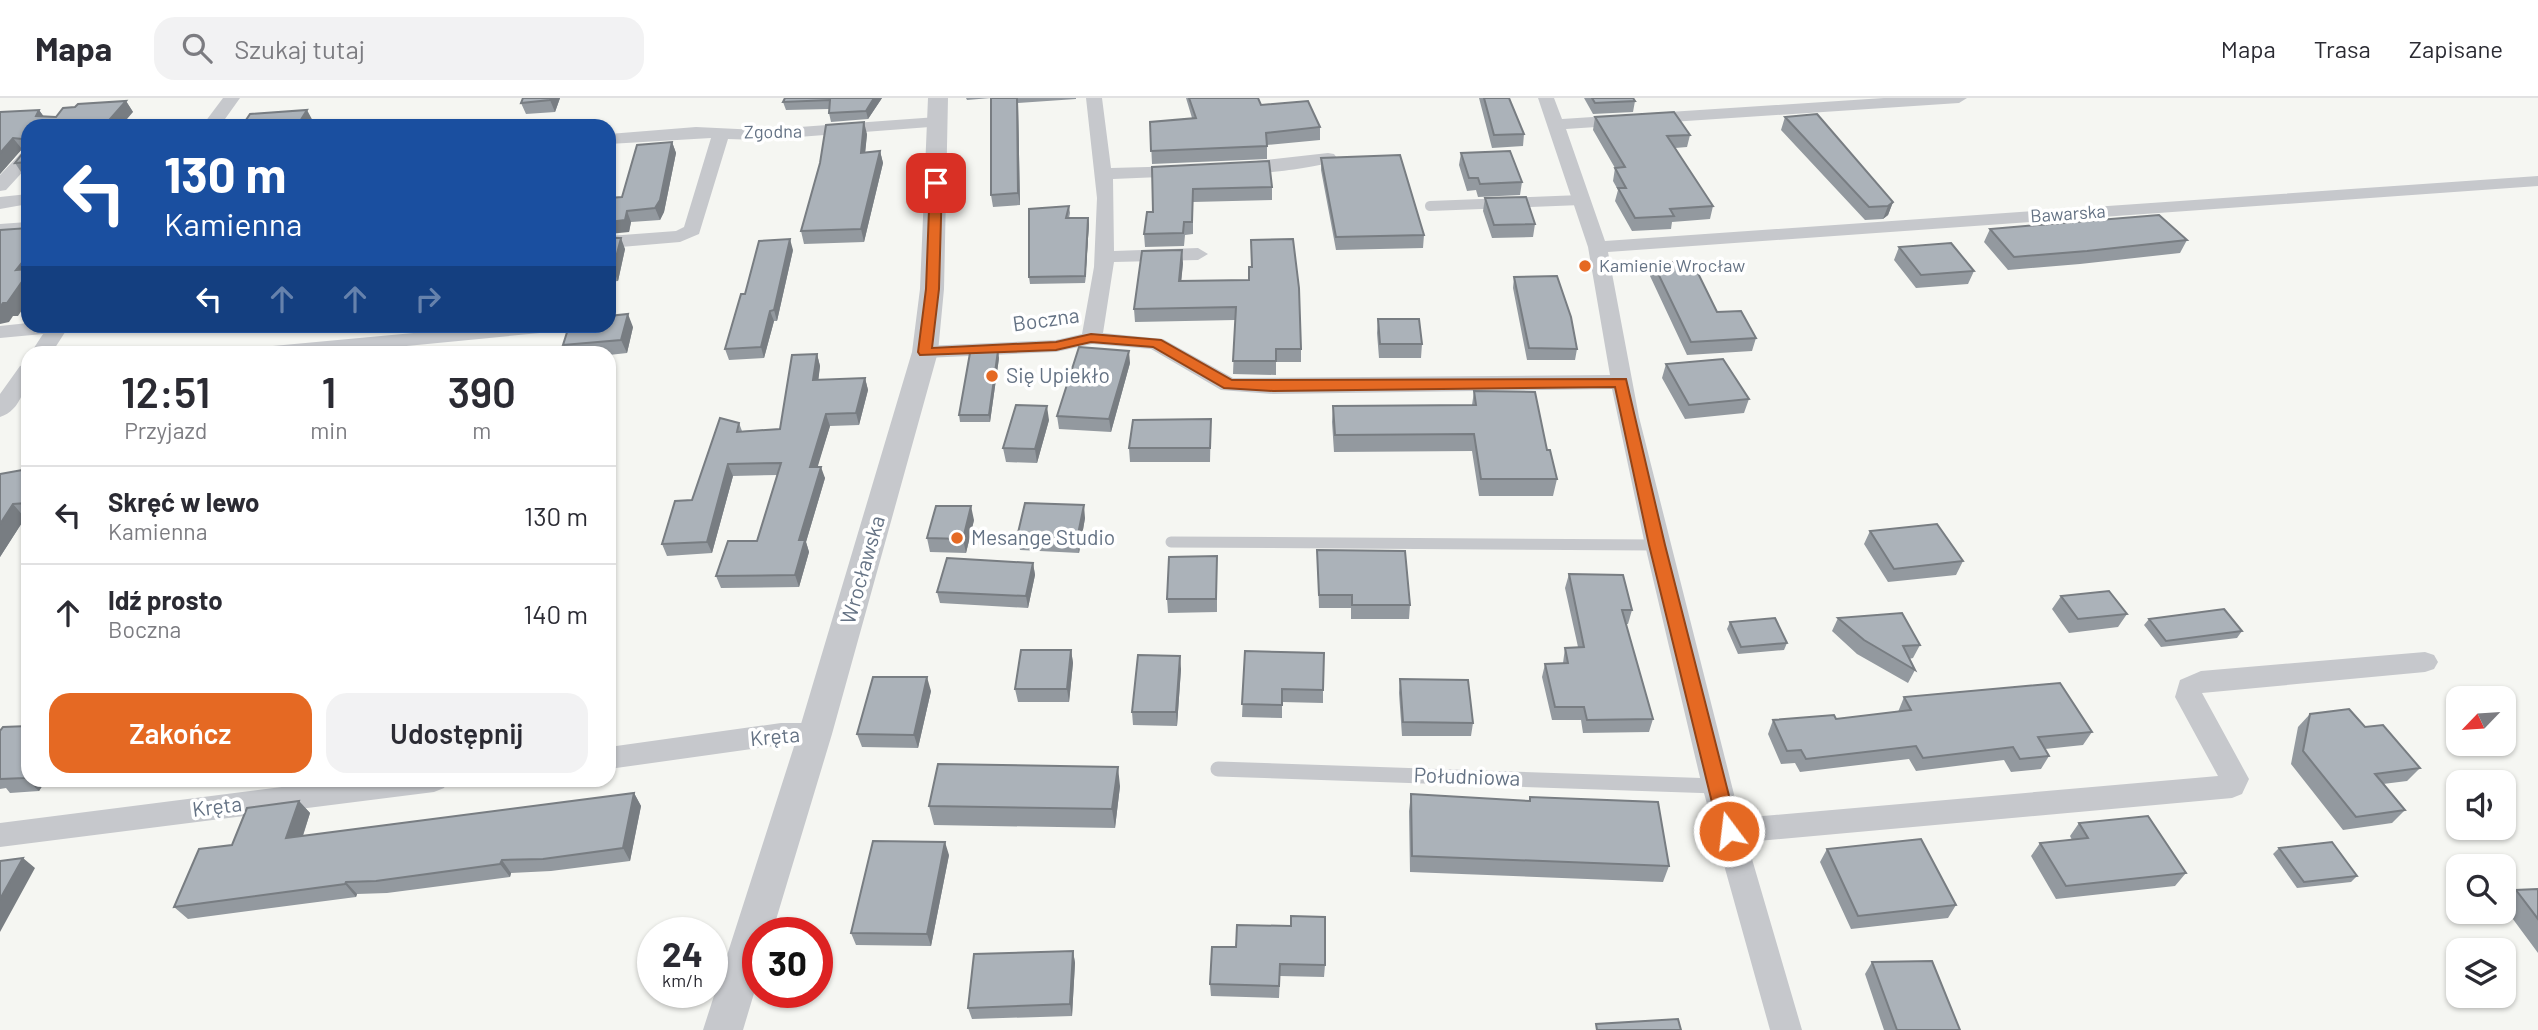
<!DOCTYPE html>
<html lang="pl">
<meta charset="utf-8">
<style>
:root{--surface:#fff;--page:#f2f2f3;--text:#2b2b33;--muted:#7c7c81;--line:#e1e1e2;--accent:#e56923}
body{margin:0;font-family:Barlow,sans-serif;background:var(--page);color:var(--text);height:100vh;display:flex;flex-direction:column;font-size:26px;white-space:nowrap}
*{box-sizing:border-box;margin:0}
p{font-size:23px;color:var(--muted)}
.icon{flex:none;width:38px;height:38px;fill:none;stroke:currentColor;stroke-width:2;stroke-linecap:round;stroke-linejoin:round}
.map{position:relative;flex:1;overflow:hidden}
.drawer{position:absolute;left:21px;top:248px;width:595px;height:441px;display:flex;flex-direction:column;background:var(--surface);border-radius:21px;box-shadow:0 2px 5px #0004}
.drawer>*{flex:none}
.guide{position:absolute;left:21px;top:21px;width:595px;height:214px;border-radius:21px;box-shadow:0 2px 5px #0004;background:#1a4fa0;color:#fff;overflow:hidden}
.needle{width:46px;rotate:245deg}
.controls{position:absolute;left:2446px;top:588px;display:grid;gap:14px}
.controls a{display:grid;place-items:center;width:70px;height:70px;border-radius:14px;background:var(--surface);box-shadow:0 2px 5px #0004;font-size:35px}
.speed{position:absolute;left:637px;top:819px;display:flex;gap:14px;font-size:35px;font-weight:700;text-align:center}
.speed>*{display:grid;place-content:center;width:91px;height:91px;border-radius:50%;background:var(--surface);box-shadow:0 2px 5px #0004;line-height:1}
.speed small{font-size:18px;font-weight:400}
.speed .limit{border:10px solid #d22;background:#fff;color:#111}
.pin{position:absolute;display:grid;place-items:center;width:60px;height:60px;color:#fff;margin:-30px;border-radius:14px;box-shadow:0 4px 10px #0006}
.me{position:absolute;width:77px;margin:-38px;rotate:345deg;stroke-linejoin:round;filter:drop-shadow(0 0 5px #0008)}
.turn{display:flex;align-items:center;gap:24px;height:147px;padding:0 28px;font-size:32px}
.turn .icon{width:91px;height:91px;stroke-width:2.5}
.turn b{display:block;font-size:49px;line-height:60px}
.lanes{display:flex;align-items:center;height:66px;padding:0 28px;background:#0003;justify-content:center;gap:35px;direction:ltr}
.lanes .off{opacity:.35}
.eta{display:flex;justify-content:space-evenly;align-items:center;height:119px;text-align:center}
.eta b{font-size:42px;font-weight:600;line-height:49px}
.primary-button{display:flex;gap:14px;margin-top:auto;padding:14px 28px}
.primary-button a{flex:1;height:80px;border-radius:21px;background:var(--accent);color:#fff;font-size:28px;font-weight:600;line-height:80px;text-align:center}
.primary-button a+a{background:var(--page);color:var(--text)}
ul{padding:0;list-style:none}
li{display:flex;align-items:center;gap:21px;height:98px;padding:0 28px;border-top:2px solid var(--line)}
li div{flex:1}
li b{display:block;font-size:26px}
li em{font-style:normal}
header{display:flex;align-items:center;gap:42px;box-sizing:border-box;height:98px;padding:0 35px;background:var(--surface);border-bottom:2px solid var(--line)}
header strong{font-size:33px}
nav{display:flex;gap:38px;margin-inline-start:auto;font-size:24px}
.search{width:490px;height:63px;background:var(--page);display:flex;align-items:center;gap:18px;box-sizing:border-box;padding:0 24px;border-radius:21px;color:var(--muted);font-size:26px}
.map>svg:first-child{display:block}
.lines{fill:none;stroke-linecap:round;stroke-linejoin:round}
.service-far2{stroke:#c6c8cc;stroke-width:10}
.service-far1{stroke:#c6c8cc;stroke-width:11}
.service{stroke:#c6c8cc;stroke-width:15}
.minor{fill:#c6c8cc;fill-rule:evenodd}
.tertiary{fill:#c6c8cc;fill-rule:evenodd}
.wall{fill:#93999f}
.shaded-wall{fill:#787d82}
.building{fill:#abb2b9;stroke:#787d82;stroke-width:2}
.route{fill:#e56923;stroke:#954417;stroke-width:2}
.poi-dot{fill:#e56923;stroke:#fff;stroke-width:2.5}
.labels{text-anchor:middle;stroke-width:7;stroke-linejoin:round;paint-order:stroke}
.far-street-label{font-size:18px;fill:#647284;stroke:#fff}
.far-poi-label{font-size:18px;fill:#647284;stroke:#fff;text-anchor:start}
.street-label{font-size:21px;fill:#647284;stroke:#fff}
.poi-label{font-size:21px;fill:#647284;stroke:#fff;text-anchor:start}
</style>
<header>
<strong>Mapa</strong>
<div class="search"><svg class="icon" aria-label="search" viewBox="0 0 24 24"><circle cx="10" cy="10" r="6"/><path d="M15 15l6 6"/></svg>Szukaj tutaj</div>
<nav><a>Mapa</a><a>Trasa</a><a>Zapisane</a></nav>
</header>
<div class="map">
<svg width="2538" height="932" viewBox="0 0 2538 932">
<rect width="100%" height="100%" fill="#f5f6f2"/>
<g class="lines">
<path class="service-far2" d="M1430,108L1581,102
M0,131L28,129"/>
<path class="service-far1" d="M1171,444L1657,447"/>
<path class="service" d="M1218,671L1716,688"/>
<path class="minor" d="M223,0H240L220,28H202Z
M1086,0H1102L1111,70L1184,68L1193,73L1184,78L1113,81L1114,153L1198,150L1208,156L1198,162L1114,164L1103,235L1163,241L1233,280L1610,277L1588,149L1538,0H1554L1562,21L1884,0H1967L1959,5L1566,31L1605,143L2538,78V88L1608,154L1639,319L1740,720L2218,678L2175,599L2180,582L2201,573L2425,554L2434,557L2438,564L2434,571L2425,574L2202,595L2249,681L2242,696L2232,700L1747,744L1802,932H1770L1702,688L1645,447L1612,291L1273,296L1221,292L1151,251L1092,246L1056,254L925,260L918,259L915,254L918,249L925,248L1056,242L1082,236L1094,169L1097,100Z
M937,19L946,24L943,28L758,42L728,41L699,136L680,144L609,150V138L676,133L684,129L711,40L609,46V36L696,29L758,32Z
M28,53V68L6,92L0,93V77L22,54Z
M1328,55L1334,56L1337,60L1334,64C1316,68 1241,83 1229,70L1238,65Z
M28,96V106L0,111V99Z
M28,225V228H69L51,256H30L43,236L0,240V228Z
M489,228H560L557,232L550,234L324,256H240L243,251L250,250Z
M28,266C28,285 21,313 0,319V296L20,268Z
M781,625H815L825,628L829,636L825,644L815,647H781L609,671V649Z
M337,682H448L444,690L434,694L0,749V725Z"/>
<path class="tertiary" d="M928,0H948L944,191L938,254L832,636L772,835H758V882L743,932H703L798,636L912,254L920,191Z"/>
</g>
<path class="wall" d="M523,0H560L555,14L526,16L521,5Z
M882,0L868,21L831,24L829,15V11L786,12L783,4Z
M966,0H991L967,2Z
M991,0H1076V1L1018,5L1020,107L993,109L991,97Z
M1186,0H1258L1261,7L1320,29V42L1267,47V61L1152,66L1150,24L1192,20Z
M1479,0H1509L1524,36L1523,48L1492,50Z
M1584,0H1633L1635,3L1633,14L1593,16Z
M126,3L133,14L28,28V77H23L15,65L22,56V51L0,76V14L39,12L44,19H56Z
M1595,19L1690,37L1687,49L1675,50L1713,108L1710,121L1672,124L1671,131L1632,133L1615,103L1618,92L1613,83L1615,70L1593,32Z
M1785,19L1893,104L1888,117L1883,121L1865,122L1781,32Z
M867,36L865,54L880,53L883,65L864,144L804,146L801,133Z
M672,44L676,55L664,114L660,122L631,124L629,134L622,99Z
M1461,55L1522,84L1520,97L1478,99L1476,92L1467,93L1459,67Z
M1321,60L1424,137L1423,150L1336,152L1321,72Z
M1152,69L1272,89V102L1193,104V136L1185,137L1184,148L1145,149L1144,136L1153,114Z
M1485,100L1535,126L1533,139L1492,140L1483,113Z
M1069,108L1070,115L1069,120H1088L1089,126L1085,185L1030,186L1029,179Z
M1990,131L2187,142L2180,155L2080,166L2008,172L1984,144Z
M609,140L625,151L618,183L609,184Z
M1899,149L1974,173L1968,186L1916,190L1894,162Z
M793,152L777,223H774L764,260L729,262L725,251L745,196Z
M1183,165L1181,183L1249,182L1301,251V264H1276V277L1233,276L1235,222L1135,224L1134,211Z
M1653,165L1717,214L1756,240L1752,253L1687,257L1650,178Z
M1514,179L1577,251L1575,262H1527L1513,190Z
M1378,221L1422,246L1421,260H1379L1377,235Z
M633,229L627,255L609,257V256H567L563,247Z
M817,256L820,268L818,282L865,280L868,292L859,327L830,328L817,369L825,380L806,444L809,454L799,489L721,490L716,478L757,443L778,377L733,378L712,455L667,458L662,446L692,402L739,325L742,333L780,331Z
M999,260L990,324H960L959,317Z
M1130,265L1111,334L1059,331L1057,318Z
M1666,266L1749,301L1744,315L1685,321L1662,280Z
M1474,293L1547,352L1557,381L1553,398H1479L1472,353L1334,354L1332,324L1333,308L1472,307Z
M1211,321L1210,364H1130L1129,350Z
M1049,322L1037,365L1006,364L1003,350Z
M28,371V420H25L0,459V376Z
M1085,420L1079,455L1020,452L1017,439Z
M974,422L966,455L930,454L927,440Z
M1870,433L1963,463L1956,477L1888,484L1864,446Z
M1317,452L1410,507L1409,521H1351V510H1319Z
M1217,458V514L1168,515L1167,501Z
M1033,465L1035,477L1028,510L940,505L937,494Z
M1569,476L1632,512L1628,526H1626L1653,621L1649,634L1583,635L1581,622H1552L1542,579L1545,566L1563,565L1565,550L1578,549L1565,490Z
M2061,498L2127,516L2118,529L2069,535L2052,511Z
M1838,520L1920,547L1913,560L1909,561L1915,572L1908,585L1857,556L1832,533Z
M2149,521L2242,533L2237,540L2161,549L2144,527Z
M1730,524L1787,545L1784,552L1738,556L1727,531Z
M1071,552L1073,565L1069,604H1018L1015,591Z
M1245,553L1323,592V605L1282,604V620L1242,619Z
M1181,571L1177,628L1133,627L1132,614Z
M1400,581L1473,625L1471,638H1402L1399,595Z
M931,593L918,650L862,649L857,636Z
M1904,599L2092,634L2083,647L2045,651L2049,658L2041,671L2011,674L2004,662L1916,673L1909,661L1800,674L1795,665L1781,666L1768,636L1773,622L1836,621L1898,614Z
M2310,616L2365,629L2420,670L2407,683L2383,686L2405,712L2392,725L2343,732L2291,666L2298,629Z
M0,633L28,682H46L39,693L10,695L6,690L0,691Z
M1120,688L1115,730L934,727L929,708Z
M634,695L641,708L630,763L551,773L511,775L510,779L387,795L357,796L356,799L188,821L174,809L232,747L299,703L310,715L303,738Z
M1411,696L1529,703L1530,699L1669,768L1663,784L1410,774L1409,713Z
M2079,725L2186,775L2175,788L2056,801L2031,758L2040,745L2072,742L2070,738Z
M2279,750L2357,778L2351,784L2297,790L2273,756Z
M1827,751L1956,807L1948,820L1851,831L1820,764Z
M949,757L931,848L856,847L851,835Z
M2538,791V855L2504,809V801L2516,792Z
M1212,849L1325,867L1324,879L1280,878L1279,900L1211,898L1210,886Z
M1073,853L1075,865L1072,918L972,921L968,910Z
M1872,864L1960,932H1884L1865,876Z"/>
<path class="shaded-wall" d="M551,0H560L555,14L550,2Z
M874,0H882L868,21L866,13Z
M1017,0L1018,5L1020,107L1018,95Z
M126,3L133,14L121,28H104Z
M39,12L47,23L36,18Z
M307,12L314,25L312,28H297Z
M864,24L867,36L864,67L861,55Z
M13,40L22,51L0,76V55Z
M672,44L676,55L664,114L660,122L655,110Z
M880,53L883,65L864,144L861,131Z
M1893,104L1888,117L1883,121L1888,108Z
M627,113L631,124L629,134L609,136V124Z
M1088,120L1089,126L1085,185V178Z
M621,140L625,151L618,183L613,171Z
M790,141L793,152L777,223L774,212Z
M1182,152L1183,165L1180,196L1179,183Z
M28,157V203L18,218H13L9,224L0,226V209L16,172Z
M770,213L774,223L764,260L761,249Z
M628,216L633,229L627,255L621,242Z
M998,253L999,260L990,324L989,317Z
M1129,253L1130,265L1111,334L1109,321Z
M817,256L820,268L817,294L813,282Z
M865,280L868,292L859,327L856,315Z
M1047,308L1049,322L1037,365L1035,351Z
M826,316L830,328L814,381L810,369Z
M728,366L733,378L712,455L707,444Z
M821,369L825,380L806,444L809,454L799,489L795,477L799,442Z
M13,406L25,420L0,459V426Z
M1084,407L1085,420L1079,455L1077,441Z
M971,408L974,422L966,455L963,441Z
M1033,465L1035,477L1028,510L1026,498Z
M1071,552L1073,565L1069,604L1067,591Z
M1180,558L1181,571L1177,628L1176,614Z
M927,579L931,593L918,650L914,637Z
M1118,669L1120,688L1115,730L1112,711Z
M28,675V682H46L39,693L25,680Z
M634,695L641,708L630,763L623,750Z
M299,703L310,715L298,752L286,740Z
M945,744L949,757L931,848L927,836Z
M23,760L35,770L0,834V801Z
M502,762L511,775L510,779L500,766Z
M346,784L357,796L356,799L345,786Z
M1073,853L1075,865L1072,918L1070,906Z"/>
<path class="building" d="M523,0H551L550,2L521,5Z
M785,0H874L866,13L829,15L830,2L783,4Z
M991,0H1017L1018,95L991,97Z
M1189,0H1258L1261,7L1308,3L1320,29L1266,35L1267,48L1151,53L1150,24L1196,20Z
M1484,0H1509L1524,36L1494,37Z
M1592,0H1633L1635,3L1595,5Z
M126,3L104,28H28V64L15,65L22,56V41L13,40L0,55V14L39,12L36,18L56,19L63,10L75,9L78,6Z
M307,12L297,28H242L250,16Z
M1674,14L1690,37L1667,38L1713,108L1670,111L1674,118L1635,120L1618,90H1626L1615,70L1625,69L1595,19Z
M1817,16L1893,104L1888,108L1869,109L1785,19Z
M864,24L861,55L880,53L861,131L801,133L820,65L826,27Z
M672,44L660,102L655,110L627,113L625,122L609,124V100L622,99L637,47Z
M1510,53L1522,84L1480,86L1478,80H1469L1461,55Z
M1400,57L1424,137L1336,139L1321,60Z
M1269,63L1272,89L1193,91L1192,124H1184L1183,135L1144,136L1147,114H1153L1152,69Z
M1526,99L1535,126L1494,127L1485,100Z
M1069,108L1066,120H1088L1085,178L1029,179V111Z
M2159,117L2187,142L2087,153L2014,159L1990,131Z
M28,130V157L16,172L28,171V175L7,205H3L0,209V132Z
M609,140H621L613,171H609Z
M790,141L774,212L770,213L761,249L725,251L741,196H745L759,143Z
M1293,141L1299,190L1301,251H1276V263H1233L1236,209L1134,211L1142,153L1182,152L1179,183L1249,182V169H1252L1251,142Z
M1951,145L1974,173L1921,177L1899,149Z
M1692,163L1717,214L1741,213L1756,240L1691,244L1653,165Z
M1557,178L1571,219L1577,251L1529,250L1514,179Z
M628,216L621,242L563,247L569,228H609V218Z
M1378,221H1419L1422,246H1380Z
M1079,249L1129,253L1109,321L1057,318Z
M516,250L514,256H455V255Z
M998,253L989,317H959L970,255Z
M817,256L813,282L865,280L856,315L826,316L810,369H821L799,442H805L795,477L716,478L728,443H757L781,365L728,366L707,444L662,446L675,403L692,402L720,320L739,325L737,334L780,331L792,257Z
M1723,261L1749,301L1689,307L1666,266Z
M1474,293L1535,294L1547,352H1550L1557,381H1481L1474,336L1335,337L1333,308L1476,307Z
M1016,307L1047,308L1035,351L1003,350Z
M1211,321L1210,350H1129L1133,322Z
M28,371V404L27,405L13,406L0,426V376Z
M1025,405L1084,407L1077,441L1017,439Z
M936,408H971L963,441L927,440Z
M1937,426L1963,463L1894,471L1870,433Z
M1317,452L1405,453L1410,507H1352V497H1319Z
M1217,458L1216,501H1167L1169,459Z
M947,460L1033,465L1026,498L937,494Z
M1569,476L1623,477L1632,512H1622L1653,621L1587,622L1584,609H1555L1545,566L1568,565L1565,550L1584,549Z
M2109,493L2127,516L2078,521L2061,498Z
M2224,511L2242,533L2166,543L2149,521Z
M1902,515L1920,547L1903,548L1915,572L1864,542L1838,520Z
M1775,520L1787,545L1741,549L1730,524Z
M1021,552H1071L1067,591H1015Z
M1245,553L1324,555L1323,592L1282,591V607L1242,606Z
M1138,557L1180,558L1176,614H1132Z
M873,579H927L914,637L857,636Z
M1400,581L1468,582L1473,625L1403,624Z
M2060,585L2092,634L2038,639L2049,658L2020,661L2013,649L1923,660L1916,648L1806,661L1801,652L1787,653L1773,622L1834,617L1836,621L1911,612L1904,599Z
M2349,611L2365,629L2383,627L2420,670L2375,676L2405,712L2356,719L2303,653L2310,616Z
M28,628V675L25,680L0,681V633L3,629Z
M938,666L1118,669L1112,711L929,708Z
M634,695L623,750L543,761L502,762L500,766L376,783L346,784L345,786L174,809L199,751L232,747L247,710L299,703L286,740Z
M1411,696L1530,703V699L1658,704L1669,768L1412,758Z
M2148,718L2186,775L2066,788L2040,745L2088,740L2079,725Z
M1921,741L1956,807L1858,818L1827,751Z
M873,743L945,744L927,836L851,835Z
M2332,744L2357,778L2304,784L2279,750Z
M23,760L0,801V763Z
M2538,791V821L2516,792Z
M1291,818L1325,819V867L1280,866L1279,888L1210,886L1212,849H1236L1237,827L1291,828Z
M1073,853L1070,906L968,910L974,856Z
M1932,863L1960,932H1897L1872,864Z
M1678,921L1681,932H1597L1596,926Z"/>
<path class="route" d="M936,82L942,85L939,191L932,250L1056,244L1091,236L1161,242L1232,282L1626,281L1665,447L1738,733L1735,738L1729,741L1722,738L1719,733L1649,447L1615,289L1273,293L1224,290L1153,249L1091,244L1056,252L920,257L918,254L926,191L930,85Z"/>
<g class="poi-dot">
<circle cx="1585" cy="168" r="7"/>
<circle cx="992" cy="278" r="7"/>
<circle cx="957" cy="440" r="7"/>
</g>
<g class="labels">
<g class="far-street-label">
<text transform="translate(773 34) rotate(-1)" y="6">Zgodna</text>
<text transform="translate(2068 116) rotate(-4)" y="6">Bawarska</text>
</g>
<g class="far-poi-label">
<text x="1599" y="174">Kamienie Wrocław</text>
</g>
<g class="street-label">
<text transform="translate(1046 222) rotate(-8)" y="7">Boczna</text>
<text transform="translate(863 472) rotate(-74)" y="7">Wrocławska</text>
<text transform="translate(775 639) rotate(-5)" y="7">Kręta</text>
<text transform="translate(1467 679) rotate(2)" y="7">Południowa</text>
<text transform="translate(217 709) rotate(-7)" y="7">Kręta</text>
</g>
<g class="poi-label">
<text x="1006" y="285">Się Upiekło</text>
<text x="971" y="447">Mesange Studio</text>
</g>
</g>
</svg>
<div class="controls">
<a><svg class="needle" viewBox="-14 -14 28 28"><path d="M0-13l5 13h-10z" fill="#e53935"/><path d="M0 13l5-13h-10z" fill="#7c7c81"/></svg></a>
<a><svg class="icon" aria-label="sound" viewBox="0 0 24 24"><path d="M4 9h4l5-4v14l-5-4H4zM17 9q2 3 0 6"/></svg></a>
<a><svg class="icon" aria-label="search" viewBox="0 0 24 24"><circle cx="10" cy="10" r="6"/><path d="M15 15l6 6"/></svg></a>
<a><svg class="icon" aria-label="layers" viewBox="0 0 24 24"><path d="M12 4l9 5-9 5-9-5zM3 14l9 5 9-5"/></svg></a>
</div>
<div class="speed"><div>24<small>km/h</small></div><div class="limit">30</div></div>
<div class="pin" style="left:936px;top:85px;background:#d93025"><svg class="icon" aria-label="arrive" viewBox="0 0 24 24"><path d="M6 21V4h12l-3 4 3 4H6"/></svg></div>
<svg class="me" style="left:1729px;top:733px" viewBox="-20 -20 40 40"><circle r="17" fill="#e56923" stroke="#fff" stroke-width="3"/><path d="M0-11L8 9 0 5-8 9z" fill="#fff"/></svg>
<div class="guide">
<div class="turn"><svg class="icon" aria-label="left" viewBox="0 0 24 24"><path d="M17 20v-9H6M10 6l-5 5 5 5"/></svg><div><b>130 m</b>Kamienna</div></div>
<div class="lanes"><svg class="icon" aria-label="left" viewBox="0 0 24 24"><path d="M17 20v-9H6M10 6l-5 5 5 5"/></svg><svg class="icon off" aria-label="ahead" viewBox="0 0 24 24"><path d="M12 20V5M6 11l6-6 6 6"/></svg><svg class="icon off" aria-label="ahead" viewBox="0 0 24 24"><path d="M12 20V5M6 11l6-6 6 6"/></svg><svg class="icon off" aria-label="right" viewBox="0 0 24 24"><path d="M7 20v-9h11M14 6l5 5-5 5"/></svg></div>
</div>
<section class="drawer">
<div class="eta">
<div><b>12:51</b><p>Przyjazd</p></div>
<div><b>1</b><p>min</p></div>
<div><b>390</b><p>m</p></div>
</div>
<ul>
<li><svg class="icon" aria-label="left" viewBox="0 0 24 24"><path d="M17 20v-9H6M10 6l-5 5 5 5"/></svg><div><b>Skręć w lewo</b><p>Kamienna</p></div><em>130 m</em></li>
<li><svg class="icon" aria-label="ahead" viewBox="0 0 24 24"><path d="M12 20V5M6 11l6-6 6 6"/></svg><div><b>Idź prosto</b><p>Boczna</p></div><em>140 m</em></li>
</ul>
<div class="primary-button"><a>Zakończ</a><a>Udostępnij</a></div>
</section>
</div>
